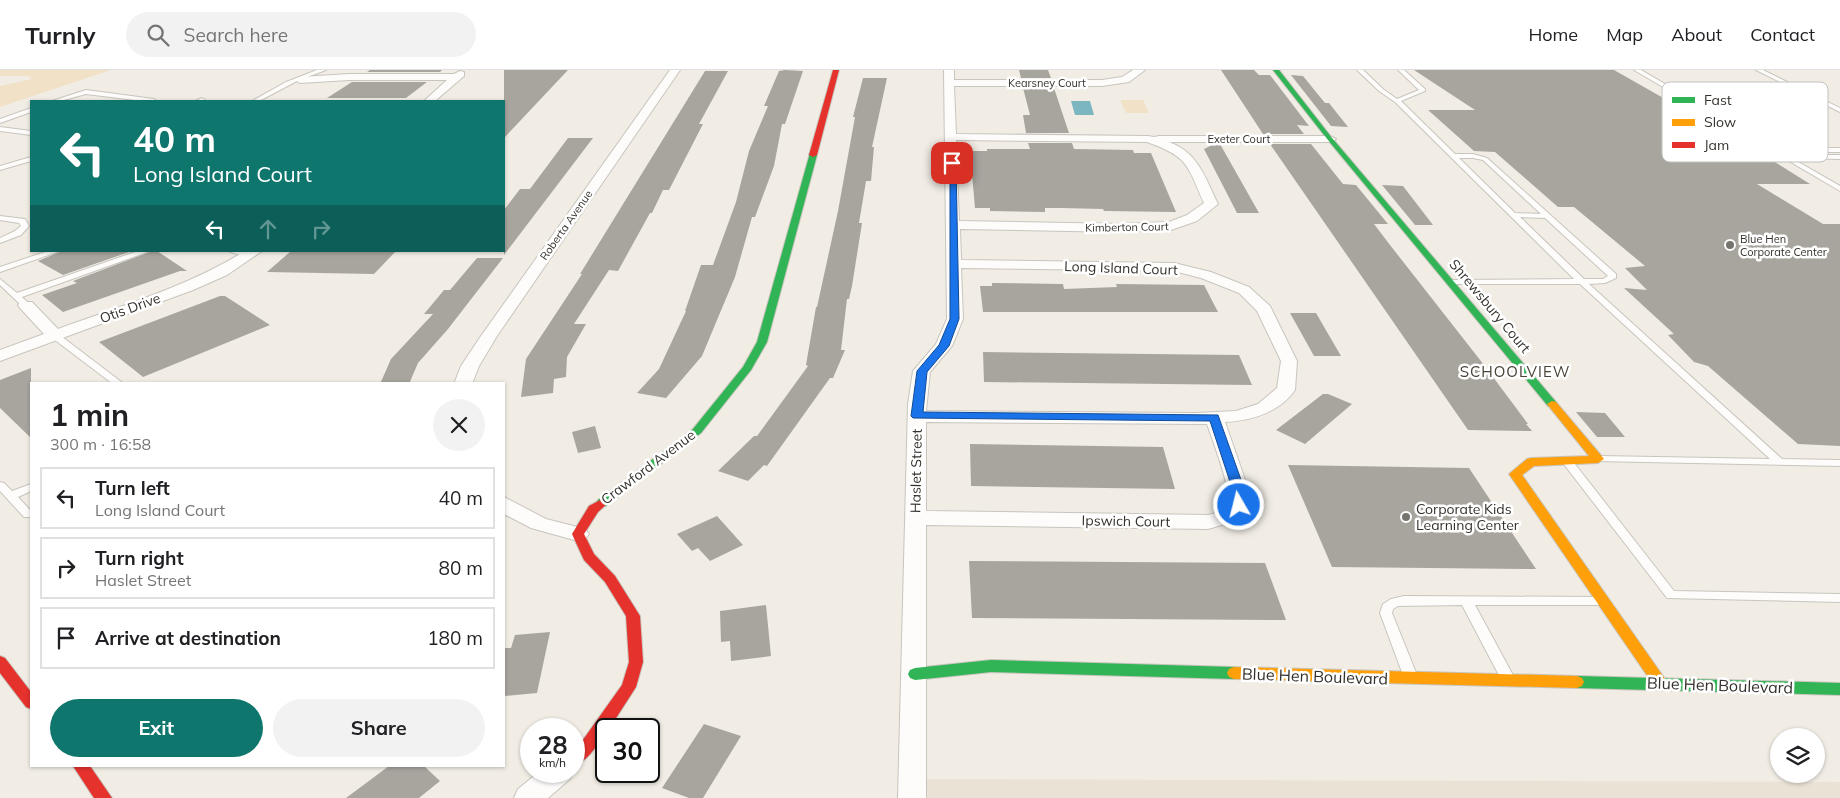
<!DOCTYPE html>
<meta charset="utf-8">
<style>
:root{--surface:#fff;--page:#f2f2f2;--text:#202124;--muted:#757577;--line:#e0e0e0;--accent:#0f766e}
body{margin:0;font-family:Mulish,sans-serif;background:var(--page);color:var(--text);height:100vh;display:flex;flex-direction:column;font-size:19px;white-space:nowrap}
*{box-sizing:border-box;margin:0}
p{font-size:16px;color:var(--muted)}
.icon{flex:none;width:28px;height:28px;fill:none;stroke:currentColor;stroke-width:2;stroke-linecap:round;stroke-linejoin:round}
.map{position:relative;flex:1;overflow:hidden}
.drawer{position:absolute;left:30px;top:312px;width:475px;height:385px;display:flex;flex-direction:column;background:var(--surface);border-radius:0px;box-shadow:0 1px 4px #0004}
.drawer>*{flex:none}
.top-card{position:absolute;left:30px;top:30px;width:475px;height:152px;border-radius:0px;box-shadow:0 1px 4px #0004;background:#0f766e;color:#fff;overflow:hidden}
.controls{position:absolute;left:1770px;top:658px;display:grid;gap:10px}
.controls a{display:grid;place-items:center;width:55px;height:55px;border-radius:50%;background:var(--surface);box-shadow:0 1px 4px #0004;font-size:25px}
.speed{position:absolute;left:520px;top:648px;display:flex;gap:10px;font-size:25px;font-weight:700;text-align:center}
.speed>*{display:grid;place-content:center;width:65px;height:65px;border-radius:50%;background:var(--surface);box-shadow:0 1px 4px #0004;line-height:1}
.speed small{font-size:12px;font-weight:400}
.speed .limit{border:2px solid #111;border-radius:8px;background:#fff;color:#111}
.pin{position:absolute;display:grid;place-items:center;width:42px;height:42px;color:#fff;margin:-21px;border-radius:10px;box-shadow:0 2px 8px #0006}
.me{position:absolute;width:55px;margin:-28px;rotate:352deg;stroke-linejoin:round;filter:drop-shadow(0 0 4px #0008)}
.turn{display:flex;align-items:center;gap:18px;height:105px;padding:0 20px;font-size:22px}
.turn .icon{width:65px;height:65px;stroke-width:2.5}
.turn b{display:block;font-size:35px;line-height:42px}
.lanes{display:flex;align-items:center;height:48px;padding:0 20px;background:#0003;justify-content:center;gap:25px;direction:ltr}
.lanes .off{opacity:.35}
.round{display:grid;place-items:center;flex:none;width:52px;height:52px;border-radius:26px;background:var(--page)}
.headline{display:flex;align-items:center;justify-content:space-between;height:85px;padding:0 20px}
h1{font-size:30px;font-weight:700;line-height:38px}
.button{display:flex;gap:10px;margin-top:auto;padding:10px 20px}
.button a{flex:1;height:58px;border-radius:30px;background:var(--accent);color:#fff;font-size:20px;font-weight:700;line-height:58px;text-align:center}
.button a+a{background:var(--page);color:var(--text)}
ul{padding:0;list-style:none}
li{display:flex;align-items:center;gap:15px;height:62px;margin:0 10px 8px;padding:0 10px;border:2px solid var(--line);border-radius:0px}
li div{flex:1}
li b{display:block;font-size:19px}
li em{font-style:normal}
header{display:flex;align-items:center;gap:30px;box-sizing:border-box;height:70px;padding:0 25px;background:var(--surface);border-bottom:1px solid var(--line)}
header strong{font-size:24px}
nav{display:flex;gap:28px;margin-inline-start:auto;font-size:18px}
.search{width:350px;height:45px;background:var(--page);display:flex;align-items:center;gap:12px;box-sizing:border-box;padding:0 18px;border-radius:28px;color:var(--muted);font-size:19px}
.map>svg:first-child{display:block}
.built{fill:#eae2d4}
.green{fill:#f0e1c7}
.water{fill:#7bb6c1}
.building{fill:#a8a59f}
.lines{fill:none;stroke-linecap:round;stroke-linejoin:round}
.lane-casing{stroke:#c8c5be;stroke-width:2}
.street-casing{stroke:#c8c5be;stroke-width:2}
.fast-casing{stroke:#c8c5be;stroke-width:2}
.slow-casing{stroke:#c8c5be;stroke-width:2}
.jam-casing{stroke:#c8c5be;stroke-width:2}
.lane{fill:#fdfcfb;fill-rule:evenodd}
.street{fill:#fdfcfb;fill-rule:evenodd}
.fast{fill:#30b455;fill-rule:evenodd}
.slow{fill:#ff9f0a;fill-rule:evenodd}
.jam{fill:#e5322d;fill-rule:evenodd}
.route{fill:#1a73e8;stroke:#114b97}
.poi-dot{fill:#77736d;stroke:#fff;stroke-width:2}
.labels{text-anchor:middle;stroke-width:5;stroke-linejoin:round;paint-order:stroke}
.far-street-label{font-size:11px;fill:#35322d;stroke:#fff}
.far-poi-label{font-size:11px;fill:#35322d;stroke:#fff;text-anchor:start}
.street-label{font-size:14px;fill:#35322d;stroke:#fff}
.poi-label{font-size:14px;fill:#35322d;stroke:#fff;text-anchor:start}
.neighbourhood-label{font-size:15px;letter-spacing:1px;fill:#494338;stroke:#fff}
.near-street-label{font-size:16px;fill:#35322d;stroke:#fff}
.key{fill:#fff;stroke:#c2c2c0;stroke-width:1}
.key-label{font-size:14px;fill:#35322d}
</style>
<header>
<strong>Turnly</strong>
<div class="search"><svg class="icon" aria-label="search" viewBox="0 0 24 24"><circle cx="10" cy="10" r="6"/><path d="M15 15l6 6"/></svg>Search here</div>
<nav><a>Home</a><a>Map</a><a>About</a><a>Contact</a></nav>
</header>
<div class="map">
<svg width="1840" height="728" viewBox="0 0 1840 728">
<rect width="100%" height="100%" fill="#f1ede5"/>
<path class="built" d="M924,709L1840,712V728H924Z"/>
<path class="green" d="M0,0H111L0,37V16L32,9L28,6H0Z
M1120,30H1143L1149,43H1126Z"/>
<path class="water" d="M1071,31H1090L1094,45H1075Z"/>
<path class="building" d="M370,0H442L440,2H367Z
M504,0H568L504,68Z
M785,0L803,1L785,54H782L774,96L755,147H752L735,207L702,286L666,328L637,323L659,299L686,241H685L701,195H713L736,132L749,81L768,36H764L779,1Z
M1019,0H1048L1051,8H1021Z
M1221,0H1254L1259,5H1270L1309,56L1297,55L1304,64H1263Z
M1414,0H1614L1718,59L1725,61L1810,114H1757L1823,154H1840V376L1798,374L1708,296L1694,292L1668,265L1674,264L1624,218L1647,220L1625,198L1645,196L1574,137H1558L1495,82L1474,81L1428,40H1475Z
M705,1H728L699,54H703L669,120H663L652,143H650L618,201L609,200L574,254H586L567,287L566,307L554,309L553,323L521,327L526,289L582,204H580Z
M1291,5L1303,6L1325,33H1329L1348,57L1331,56Z
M863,8H887L872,77H874L871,111H866L859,153H862L852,216L849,229H847L841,280H845L833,308H830L767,396L764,395L748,411L718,401L754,366H757L808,296L806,295L816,237H817L838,141L855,47H853Z
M352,12H427L406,28H327Z
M1023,18H1054L1069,63H1026L1023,45H1030Z
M568,68H593L504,185V140L520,119H530Z
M1028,73H1072L1074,79L1133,80L1134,83H1151L1176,142L1104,141L1103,139L1061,138H1045V142L990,141V138H975L970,81H987V79H1030Z
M1214,74H1220L1259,143H1237L1204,79Z
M1270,74H1311L1343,114L1356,115L1388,154H1374L1390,175L1484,295L1528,354H1526L1532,361L1468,360Z
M1382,115L1403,116L1433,155H1415Z
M62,181H132L63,205L38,191Z
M152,181H157L187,201H180L63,242L42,225L77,213L73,211Z
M291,181H396L374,204L267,202Z
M477,188H503L448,259L418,293L409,314H380L391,289L433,244H424L444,220H450Z
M992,213L1063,214L1064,219L1117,217L1116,214L1204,215L1218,242H983L980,216H992Z
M220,226H225L270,255L143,307L99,272Z
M1290,243H1316L1341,286H1314Z
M983,282L1239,285L1252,315L984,312Z
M31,298V368L0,338V310Z
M1323,324H1328L1352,334L1305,374L1276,360Z
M1576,342L1605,343L1625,367H1597Z
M595,356L601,378L578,383L572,362Z
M970,374L1163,377L1175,419L971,416Z
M1288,395L1469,398L1536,499L1332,497Z
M717,446L743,475L710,491L698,478L692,481L677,464Z
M969,491L1265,493L1286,550L972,548Z
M766,535L771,586L731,591L730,571L721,572L720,541Z
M550,562L537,623L504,626V578H511L515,565Z
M704,654L741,666L703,728H689L662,718Z
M389,696H424L440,711L419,728H346Z"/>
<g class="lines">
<g class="lane-casing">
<path id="lane" d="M317,0H326L299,10L259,31H252L286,12Z
M1357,0H1363L1383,19L1397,29L1419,20L1398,0H1404L1425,19V21L1401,31L1455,84H1473L1487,88L1616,204V208L1605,213L1589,214L1782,389L1840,390V396L1595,391L1594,389L1595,387L1599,386L1770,389L1580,214H1447V210H1450L1574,209L1395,32L1379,21ZM1459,88H1473L1483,90L1541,144L1515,143ZM1520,147L1545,148L1608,206L1603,209H1584Z
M1634,0H1641L1775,78H1840V82H1781L1840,116V121Z
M1756,0H1763L1840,38V42Z
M86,20L154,29L157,31H143L86,24L60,31H52Z
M202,28L205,30L204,31H195Z
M31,38V42L0,53V49Z
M0,57L31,61V65L0,61Z
M1803,85H1840V89L1801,88V86Z
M31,87V91L0,100V96Z
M0,146L25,149L29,156L21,165L0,173V168L15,161L21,156L19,153L0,150Z
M48,181H60L0,202V197Z
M138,181H150L22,227L30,235L26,237H23L0,215V209L17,223Z
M229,181H255L257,183C251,187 236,185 229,181Z
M54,262L57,263L124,314H113L51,267L50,265Z
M1567,388L1571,389L1674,521L1840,524V532L1667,528L1563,393L1562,391Z
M0,412L4,413L12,421L31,414V421L18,427L31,441V447H24L0,421Z
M1404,526L1598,527L1602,528L1604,531L1602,534L1598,535H1475L1514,607L1512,611L1507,612L1502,611L1462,535L1398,536L1393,539L1392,543L1417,605L1415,609L1410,610L1405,609L1403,605L1380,543L1383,534L1391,529Z"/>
</g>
<g class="street-casing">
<path id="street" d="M670,0H680L497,266L479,296L472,314H454L461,296L481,266Z
M944,0H954V10H1102L1122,7L1133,0H1145L1129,12L1102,16H954L956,64L1148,66L1154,67L1159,66H1330L1336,69L1330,72H1169C1199,83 1205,108 1218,134L1197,151L1171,160L1121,162L960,159L961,190L1174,193L1211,202L1249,217L1270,236L1297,291L1295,320C1280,342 1251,351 1225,352L1249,421V435L1239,450L1208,459L926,455V728H898L908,334L913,301L936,274L947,249ZM956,70L1147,72C1189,87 1187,95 1204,133L1187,145L1169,152L1121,154L959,151ZM961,198L1174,201L1201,208L1239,223L1257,241L1281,291L1277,318L1258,334L1236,341L1197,343L926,341L930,302L952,276L963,249ZM926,352L1207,354C1212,369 1233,422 1228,435C1226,442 1214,443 1208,445L926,441Z
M460,1L464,2V6L435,31H424L447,10H349L300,13L295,10L300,7L349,4H454Z
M245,181H262L227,205L193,220L0,291V280L44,264L20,238L18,235L20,232H32L58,259C121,236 187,217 245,181Z
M504,427L546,449L585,459L589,464L585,469L578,471L531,458L504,444Z
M540,701H573L570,709L548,728H514L518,719Z"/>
</g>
<g class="fast-casing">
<path id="fast" d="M1273,0H1279L1332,68L1556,332L1557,334L1556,336H1548L1328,70Z
M810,83L817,85L767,272L751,300L701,363L606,436H598L596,433L598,430L693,359L743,297L757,272Z
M991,590L1234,597L1239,599L1241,603L1239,607L1234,609L991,602L915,610L910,608L908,604L910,600L915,598Z
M1577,606L1840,613V625L1577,618L1572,616L1570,612L1572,608Z"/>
</g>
<g class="slow-casing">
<path id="slow" d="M1552,331L1556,332L1604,389L1598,393L1534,396L1522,405L1665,609L1667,613L1665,617L1660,619L1655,617L1509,404L1527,389L1531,388L1589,386L1547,334Z
M1234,597L1577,606L1582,608L1584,612L1582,616L1577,618L1234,609L1229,607L1227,603L1229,599Z"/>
</g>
<g class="jam-casing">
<path id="jam" d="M833,0H839L817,85L813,87L809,85Z
M602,429L608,433L598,442L584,464L594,484L615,506L640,546L643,592L636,617L609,659H606V662C597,675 589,690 574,696V680L580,674L622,615L629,592L626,546L605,512L584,490L572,464L589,436Z
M0,586L5,588L31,622V639L26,637L0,603Z
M73,696H90L112,728H94Z"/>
</g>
<use href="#lane" class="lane"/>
<use href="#street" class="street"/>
<use href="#fast" class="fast"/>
<use href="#slow" class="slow"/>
<use href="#jam" class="jam"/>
</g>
<path class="route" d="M950,91L956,93L959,249L949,276L927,302L923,342L1218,345L1245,421V435L1243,438H1234L1233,421L1210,351L913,348L911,346L917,301L939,275L950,249Z"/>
<g class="poi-dot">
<circle cx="1730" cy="175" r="5"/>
<circle cx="1406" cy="447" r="5"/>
</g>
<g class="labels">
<g class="far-street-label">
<text x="1047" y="17">Kearsney Court</text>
<text x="1239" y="73">Exeter Court</text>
<text transform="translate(566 155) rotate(-55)" y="4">Roberta Avenue</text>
<text transform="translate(1127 157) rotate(-1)" y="4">Kimberton Court</text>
</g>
<g class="far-poi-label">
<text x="1740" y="173">Blue Hen<tspan x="1740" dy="13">Corporate Center</tspan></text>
</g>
<g class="street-label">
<text transform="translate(1121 198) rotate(2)" y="5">Long Island Court</text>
<text transform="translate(1490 236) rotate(50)" y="5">Shrewsbury Court</text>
<text transform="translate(130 238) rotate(-20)" y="5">Otis Drive</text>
<text transform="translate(648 397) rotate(-37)" y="5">Crawford Avenue</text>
<text transform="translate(916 401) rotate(-89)" y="5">Haslet Street</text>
<text transform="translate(1126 451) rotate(1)" y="5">Ipswich Court</text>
</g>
<g class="poi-label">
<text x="1416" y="444">Corporate Kids<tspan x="1416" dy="16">Learning Center</tspan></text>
</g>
<g class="neighbourhood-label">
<text x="1515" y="307">SCHOOLVIEW</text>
</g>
<g class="near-street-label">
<text transform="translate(1315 606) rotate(2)" y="6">Blue Hen Boulevard</text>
<text transform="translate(1720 615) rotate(2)" y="6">Blue Hen Boulevard</text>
</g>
</g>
<rect x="1662" y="12" width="166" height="80" rx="8" class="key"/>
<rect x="1672" y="27" width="23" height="6" fill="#30b455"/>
<rect x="1672" y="49" width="23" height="7" fill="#ff9f0a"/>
<rect x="1672" y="72" width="23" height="6" fill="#e5322d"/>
<g class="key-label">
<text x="1704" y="35">Fast</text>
<text x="1704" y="57">Slow</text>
<text x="1704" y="80">Jam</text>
</g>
</svg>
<div class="controls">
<a><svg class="icon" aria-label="layers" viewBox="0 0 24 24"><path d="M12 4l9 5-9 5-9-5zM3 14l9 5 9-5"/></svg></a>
</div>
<div class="speed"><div>28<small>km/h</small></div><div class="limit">30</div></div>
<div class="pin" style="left:952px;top:93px;background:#d93025"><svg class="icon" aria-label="arrive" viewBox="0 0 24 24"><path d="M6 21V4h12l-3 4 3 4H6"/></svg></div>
<svg class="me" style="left:1239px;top:435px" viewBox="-20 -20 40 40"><circle r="17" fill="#1a73e8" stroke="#fff" stroke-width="3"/><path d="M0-11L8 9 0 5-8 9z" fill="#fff"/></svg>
<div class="top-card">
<div class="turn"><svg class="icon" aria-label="left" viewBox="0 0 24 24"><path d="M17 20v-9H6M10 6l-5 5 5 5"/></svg><div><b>40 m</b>Long Island Court</div></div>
<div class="lanes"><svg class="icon" aria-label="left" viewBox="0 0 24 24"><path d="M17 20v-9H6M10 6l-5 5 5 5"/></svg><svg class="icon off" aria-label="ahead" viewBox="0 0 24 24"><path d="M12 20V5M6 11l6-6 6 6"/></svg><svg class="icon off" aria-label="right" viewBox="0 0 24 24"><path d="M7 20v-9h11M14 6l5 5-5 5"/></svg></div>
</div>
<section class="drawer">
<div class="headline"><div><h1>1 min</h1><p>300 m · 16:58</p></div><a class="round"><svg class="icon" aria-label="close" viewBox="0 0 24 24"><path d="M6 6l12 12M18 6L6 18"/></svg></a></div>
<ul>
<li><svg class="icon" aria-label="left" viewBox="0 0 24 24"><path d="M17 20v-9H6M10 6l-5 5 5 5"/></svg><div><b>Turn left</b><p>Long Island Court</p></div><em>40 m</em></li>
<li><svg class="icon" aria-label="right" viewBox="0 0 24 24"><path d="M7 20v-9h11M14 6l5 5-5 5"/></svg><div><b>Turn right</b><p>Haslet Street</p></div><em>80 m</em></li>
<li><svg class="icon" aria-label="arrive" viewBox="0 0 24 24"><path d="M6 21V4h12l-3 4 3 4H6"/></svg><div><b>Arrive at destination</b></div><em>180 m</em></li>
</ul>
<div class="button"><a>Exit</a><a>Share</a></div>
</section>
</div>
